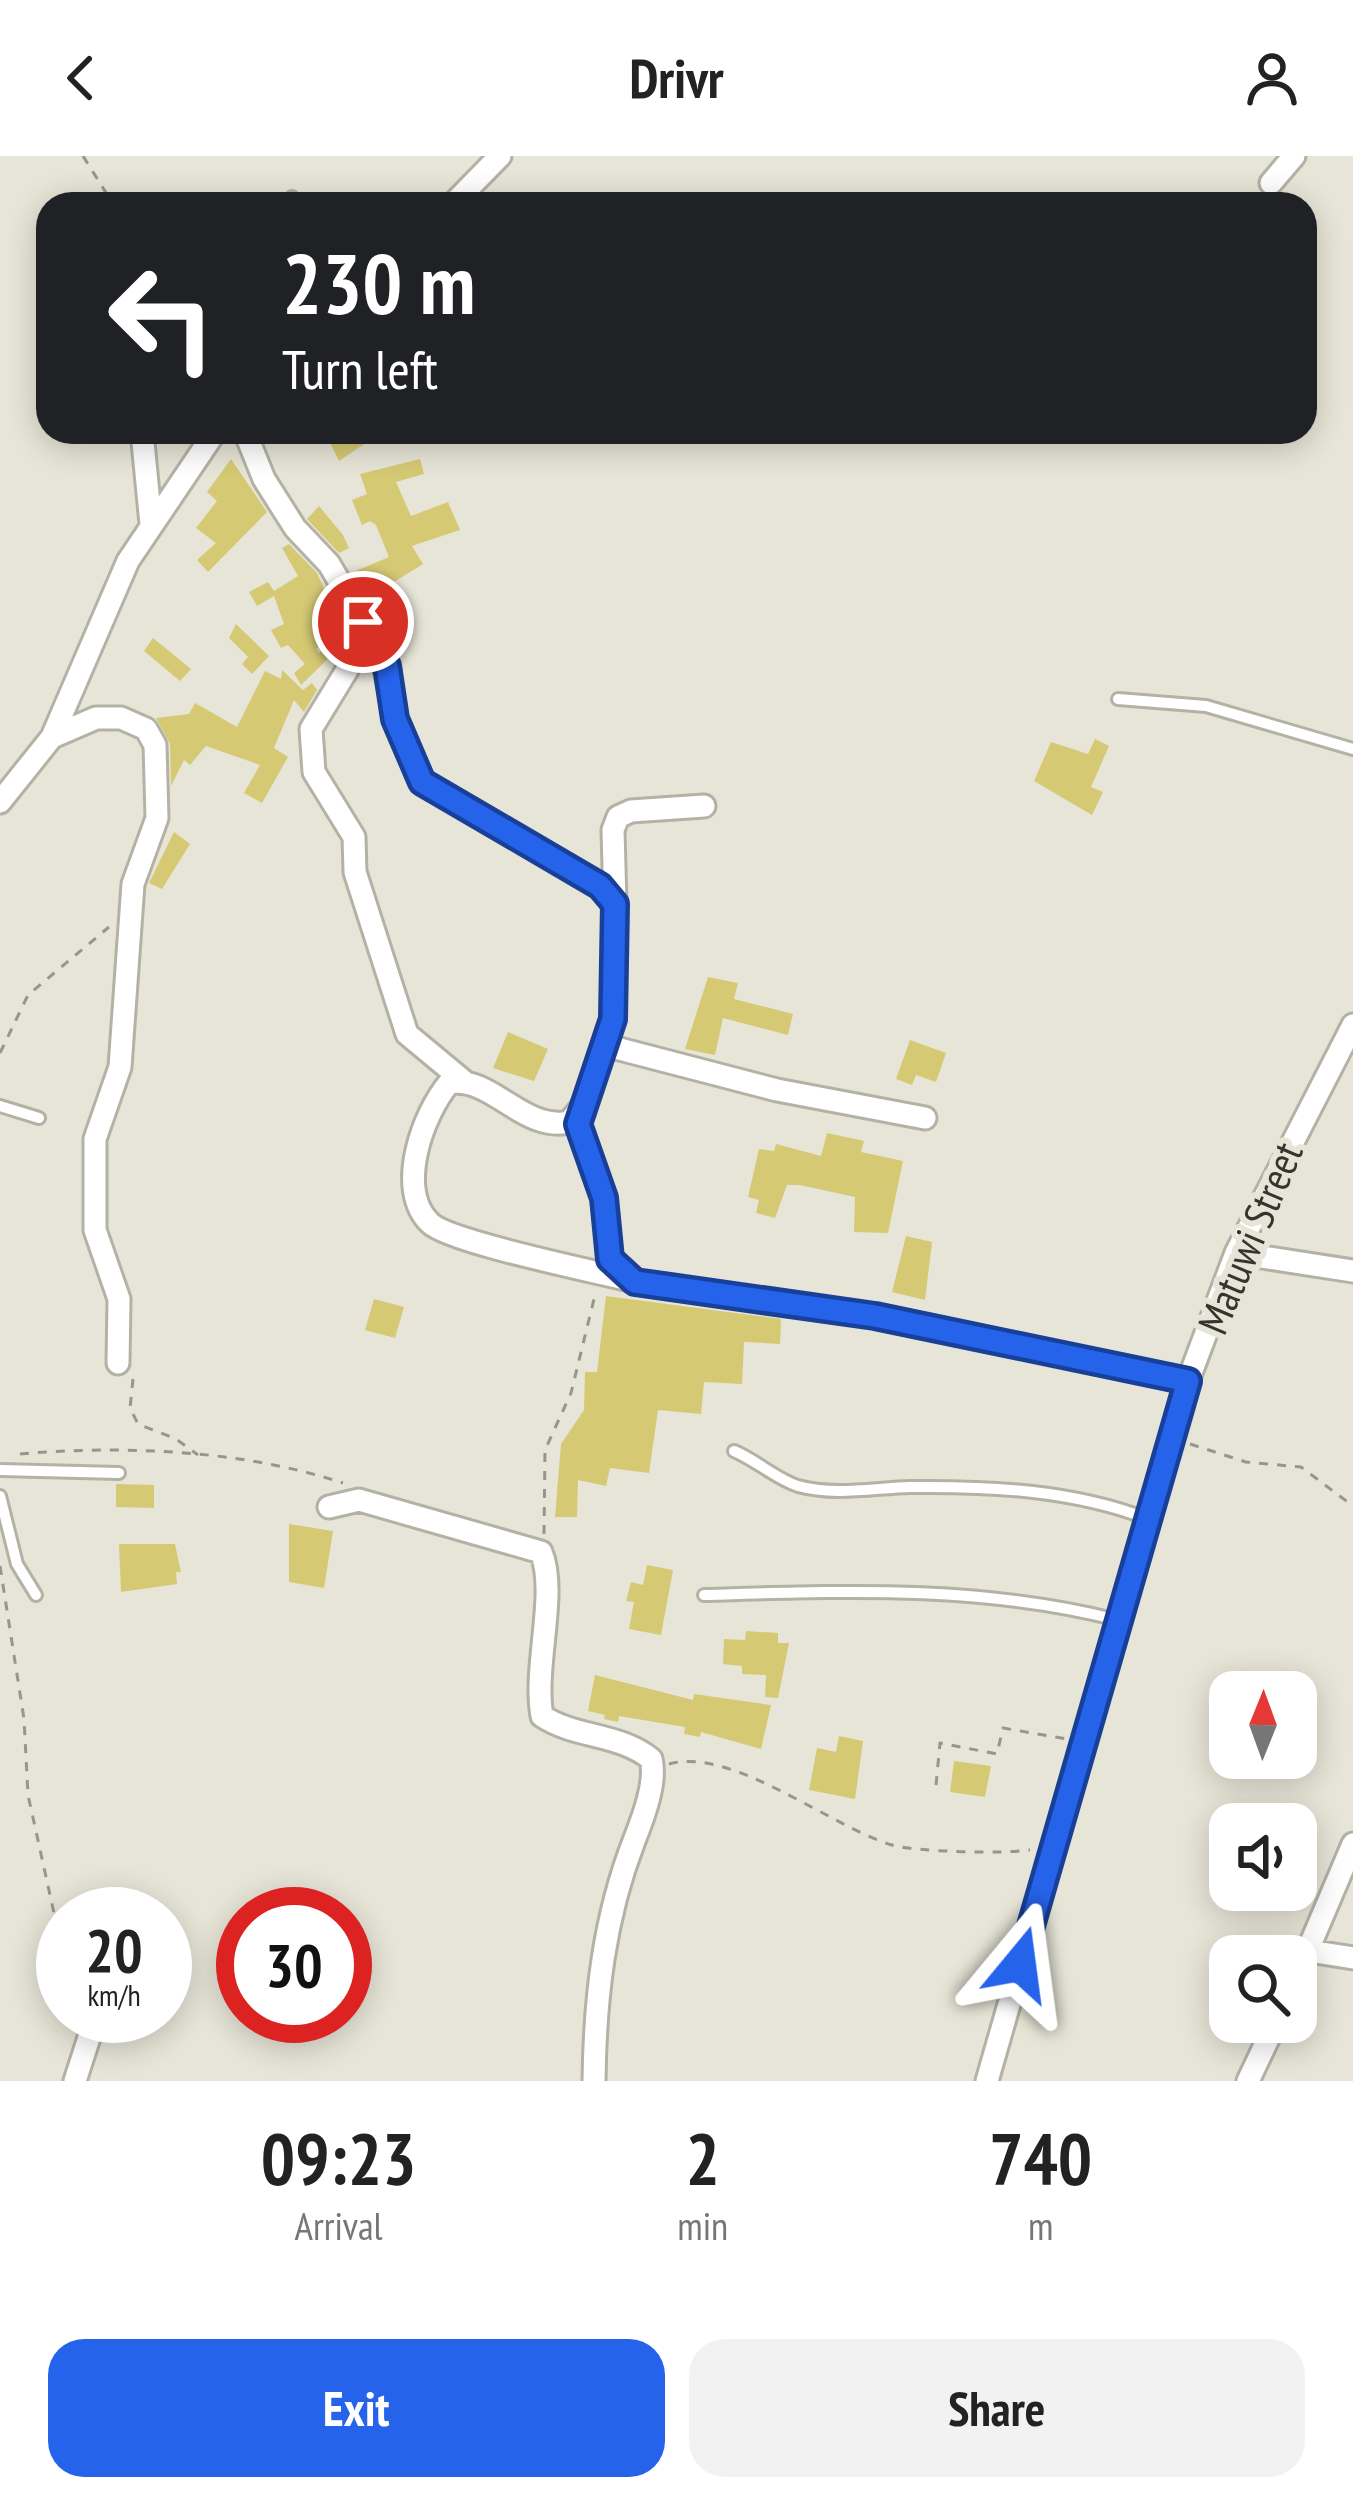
<!DOCTYPE html>
<style>
:root{--surface:#fff;--page:#f2f2f2;--text:#222;--muted:#767676;--accent:#2563eb}
body{margin:0;font-family:"PT Sans Narrow",sans-serif;background:var(--page);color:var(--text);height:100vh;display:flex;flex-direction:column;font-size:45px;white-space:nowrap}
*{box-sizing:border-box;margin:0}
p{font-size:39px;color:var(--muted)}
.icon{flex:none;width:66px;height:66px;fill:none;stroke:currentColor;stroke-width:2;stroke-linecap:round;stroke-linejoin:round}
.map{position:relative;height:1925px;overflow:hidden}
.sheet{display:flex;flex-direction:column;background:var(--surface);flex:1}
.sheet>*{flex:none}
.guide{position:absolute;left:36px;top:36px;width:1281px;height:252px;border-radius:36px;box-shadow:0 6px 30px #0003;background:#202124;color:#fff;overflow:hidden}
.needle{width:78px;rotate:1deg}
.fabs{position:absolute;left:1209px;top:1515px;display:grid;gap:24px}
.fabs a{display:grid;place-items:center;width:108px;height:108px;border-radius:24px;background:var(--surface);box-shadow:0 6px 30px #0003;font-size:60px}
.speed{position:absolute;left:36px;top:1731px;display:flex;gap:24px;font-size:60px;font-weight:700;text-align:center}
.speed>*{display:grid;place-content:center;width:156px;height:156px;border-radius:50%;background:var(--surface);box-shadow:0 6px 30px #0003;line-height:1}
.speed small{font-size:30px;font-weight:400}
.speed .limit{border:18px solid #d22;background:#fff;color:#111}
.pin{position:absolute;display:grid;place-items:center;width:102px;height:102px;color:#fff;margin:-51px;border:6px solid #fff;border-radius:50%;box-shadow:0 3px 12px #0007}
.me{position:absolute;width:132px;margin:-66px;rotate:16deg;stroke-linejoin:round;filter:drop-shadow(0 0 9px #0008)}
.turn{display:flex;align-items:center;gap:42px;height:252px;padding:0 48px;font-size:54px}
.turn .icon{width:156px;height:156px;stroke-width:2.5}
.turn b{display:block;font-size:84px;line-height:102px}
.eta{display:flex;justify-content:space-evenly;align-items:center;height:204px;text-align:center}
.eta b{font-size:72px;font-weight:700;line-height:84px}
.primary-button{display:flex;gap:24px;margin-top:auto;padding:24px 48px}
.primary-button a{flex:1;height:138px;border-radius:36px;background:var(--accent);color:#fff;font-size:48px;font-weight:700;line-height:138px;text-align:center}
.primary-button a+a{background:var(--page);color:var(--text)}
header{display:flex;justify-content:space-between;align-items:center;height:156px;padding:0 48px;background:var(--surface);font-size:54px;font-weight:700}
.map>svg:first-child{display:block}
.building{fill:#d6c974}
.lines{fill:none;stroke-linecap:round;stroke-linejoin:round}
.lane-casing{stroke:#b4b2a5;stroke-width:16}
.street-casing{stroke:#b4b2a5;stroke-width:27}
.path{stroke:#98968c;stroke-width:3;stroke-dasharray:9 9;stroke-linecap:butt}
.lane{stroke:#fff;stroke-width:10}
.street{stroke:#fff;stroke-width:21}
.route-casing{stroke:#184099;stroke-width:30}
.route{stroke:#2563eb;stroke-width:21}
.labels{text-anchor:middle;stroke-width:12;stroke-linejoin:round;paint-order:stroke}
.street-label{font-size:42px;fill:#35342f;stroke:#e7e5d7}
</style>
<header><svg class="icon" aria-label="back" viewBox="0 0 24 24"><path d="M15 5l-7 7 7 7"/></svg>Drivr<svg class="icon" aria-label="person" viewBox="0 0 24 24"><circle cx="12" cy="8" r="4"/><path d="M4 21q1-7 8-7t8 7"/></svg></header>
<div class="map">
<svg width="1353" height="1925" viewBox="0 0 1353 1925">
<rect width="100%" height="100%" fill="#e7e5d7"/>
<path class="building" d="M325,276H382L339,305Z
M231,303L267,356L208,416L197,404L216,387L196,372L217,345L207,336Z
M420,303L424,318L396,326L411,360L448,346L460,374L412,390L423,408L386,431L382,424L363,432L356,415L389,401L376,369L370,365L362,369L352,344L367,338L360,318Z
M319,350L343,379L349,392L339,397L307,363Z
M289,388L317,417L331,448L319,454L331,472L319,480L324,486L316,493L319,497L332,486L338,493L301,529L294,517L305,508L288,489L281,492L271,474L284,468L274,440L257,450L249,436L268,426L274,435L298,420L282,392Z
M236,468L269,500L252,518L242,508L248,501L229,482Z
M153,482L191,513L180,525L144,495Z
M282,514L303,534L312,527L317,534L304,556L294,544L274,592L288,601L262,647L244,637L260,609L206,590L190,609L184,604L171,630L170,588L156,562L189,558L195,547L237,571L265,515L281,523Z
M1095,583L1109,590L1091,631L1103,636L1092,659L1034,625L1051,586L1088,598Z
M174,676L190,688L162,733L149,727Z
M708,821L738,827L734,843L793,858L788,879L723,862L715,899L685,893Z
M508,876L548,893L534,925L493,912Z
M910,884L946,897L936,926L916,919L912,929L896,923Z
M827,977L864,985L861,996L903,1005L888,1077L854,1076L855,1041L800,1029H787L775,1062L756,1057L759,1044L748,1041L759,993L774,995L776,988L821,1000Z
M906,1080L932,1086L925,1144L892,1136Z
M606,1140L781,1163L780,1188L744,1186L742,1228L704,1226L701,1258L658,1254L649,1317L610,1312L606,1330L578,1324L577,1361H555L561,1288L584,1254L585,1216H597Z
M374,1143L404,1151L395,1182L365,1174Z
M116,1328L154,1329V1352L116,1351Z
M289,1368L333,1375L324,1432L289,1426Z
M119,1388H175L181,1416H176L177,1428L121,1436Z
M647,1409L673,1414L661,1479L629,1473L634,1446L626,1445L631,1426L643,1429Z
M746,1475L778,1477V1487H789L778,1542L765,1541L766,1519L742,1518V1510L723,1508L724,1483L745,1484Z
M595,1519L693,1544L694,1538L771,1549L761,1593L701,1576L700,1581L684,1578L685,1571L619,1560L618,1566L604,1563L605,1559L588,1555Z
M839,1580L863,1585L855,1643L809,1634L817,1592L836,1596Z
M954,1605L991,1610L985,1641L950,1636Z"/>
<g class="lines">
<g class="lane-casing">
<path id="lane" d="M292,41L297,48
M1118,543L1206,550L1353,593
M0,950L39,962
M734,1295C756,1304 776,1323 798,1330C834,1340 874,1332 910,1331C989,1330 1074,1334 1148,1363
M0,1314L119,1317
M0,1340L17,1408L36,1439
M704,1439C845,1435 980,1429 1118,1464"/>
</g>
<g class="street-casing">
<path id="street" d="M1271,27L1294,0
M453,48L500,0
M142,276L151,368
M245,276L264,323L295,372L329,408L382,498L395,563L421,626L600,730L615,748L613,863L578,969L604,1043L609,1103L635,1126L875,1160L1188,1225
M363,467L347,514L311,573L314,616L354,681L355,716L407,878L466,927
M52,581L96,562H121L146,573L155,589L157,662L133,728L120,911L95,983V1074L119,1143L118,1207
M0,646L52,581L128,405L215,276
M615,748L613,674L618,661L631,655L704,650
M608,890L777,934L925,962
M580,953L569,966C523,976 491,919 449,927C423,958 395,1033 430,1067C449,1086 594,1115 629,1124
M1236,1097L1353,1115
M329,1351L359,1344L541,1396C558,1437 533,1510 542,1560C575,1582 619,1577 651,1603C657,1626 643,1662 634,1685C604,1762 595,1842 594,1925
M1309,1795L1353,1802
M1296,1822L1353,1688
M75,1925L96,1860
M987,1925L1188,1225L1236,1097L1353,869
M1248,1925L1276,1866"/>
</g>
<path class="path" d="M83,0L113,48
M0,897L28,839L109,771
M133,1223L130,1252L138,1268L176,1283L198,1299
M1190,1288L1246,1306L1301,1311L1353,1350
M20,1298C124,1289 243,1294 343,1327
M544,1378L545,1294L571,1237L595,1139
M0,1410L24,1563L28,1639L63,1798
M669,1608C731,1590 831,1671 892,1689C917,1696 1004,1698 1030,1694
M936,1629L940,1587L997,1598L1003,1572L1067,1583"/>
<use href="#lane" class="lane"/>
<use href="#street" class="street"/>
</g>
<g class="lines">
<g class="route-casing">
<path id="route" d="M363,466L387,510L395,563L422,626L600,730L615,748L613,863L578,968L604,1042L610,1103L635,1126L875,1160L1188,1225L1020,1808"/>
</g>
<use href="#route" class="route"/>
</g>
<g class="labels">
<g class="street-label">
<text transform="translate(1250 1082) rotate(-67)" y="15">Matuwi Street</text>
</g>
</g>
</svg>
<div class="fabs">
<a><svg class="needle" viewBox="-14 -14 28 28"><path d="M0-13l5 13h-10z" fill="#e53935"/><path d="M0 13l5-13h-10z" fill="#767676"/></svg></a>
<a><svg class="icon" aria-label="sound" viewBox="0 0 24 24"><path d="M4 9h4l5-4v14l-5-4H4zM17 9q2 3 0 6"/></svg></a>
<a><svg class="icon" aria-label="search" viewBox="0 0 24 24"><circle cx="10" cy="10" r="6"/><path d="M15 15l6 6"/></svg></a>
</div>
<div class="speed"><div>20<small>km/h</small></div><div class="limit">30</div></div>
<div class="pin" style="left:363px;top:466px;background:#d93025"><svg class="icon" aria-label="arrive" viewBox="0 0 24 24"><path d="M6 21V4h12l-3 4 3 4H6"/></svg></div>
<svg class="me" style="left:1020px;top:1808px" viewBox="-20 -20 40 40"><path d="M0-17L14 15 0 8-14 15z" fill="#2563eb" stroke="#fff" stroke-width="4"/></svg>
<div class="guide">
<div class="turn"><svg class="icon" aria-label="left" viewBox="0 0 24 24"><path d="M17 20v-9H6M10 6l-5 5 5 5"/></svg><div><b>230 m</b>Turn left</div></div>
</div>
</div>
<section class="sheet">
<div class="eta">
<div><b>09:23</b><p>Arrival</p></div>
<div><b>2</b><p>min</p></div>
<div><b>740</b><p>m</p></div>
</div>
<div class="primary-button"><a>Exit</a><a>Share</a></div>
</section>
